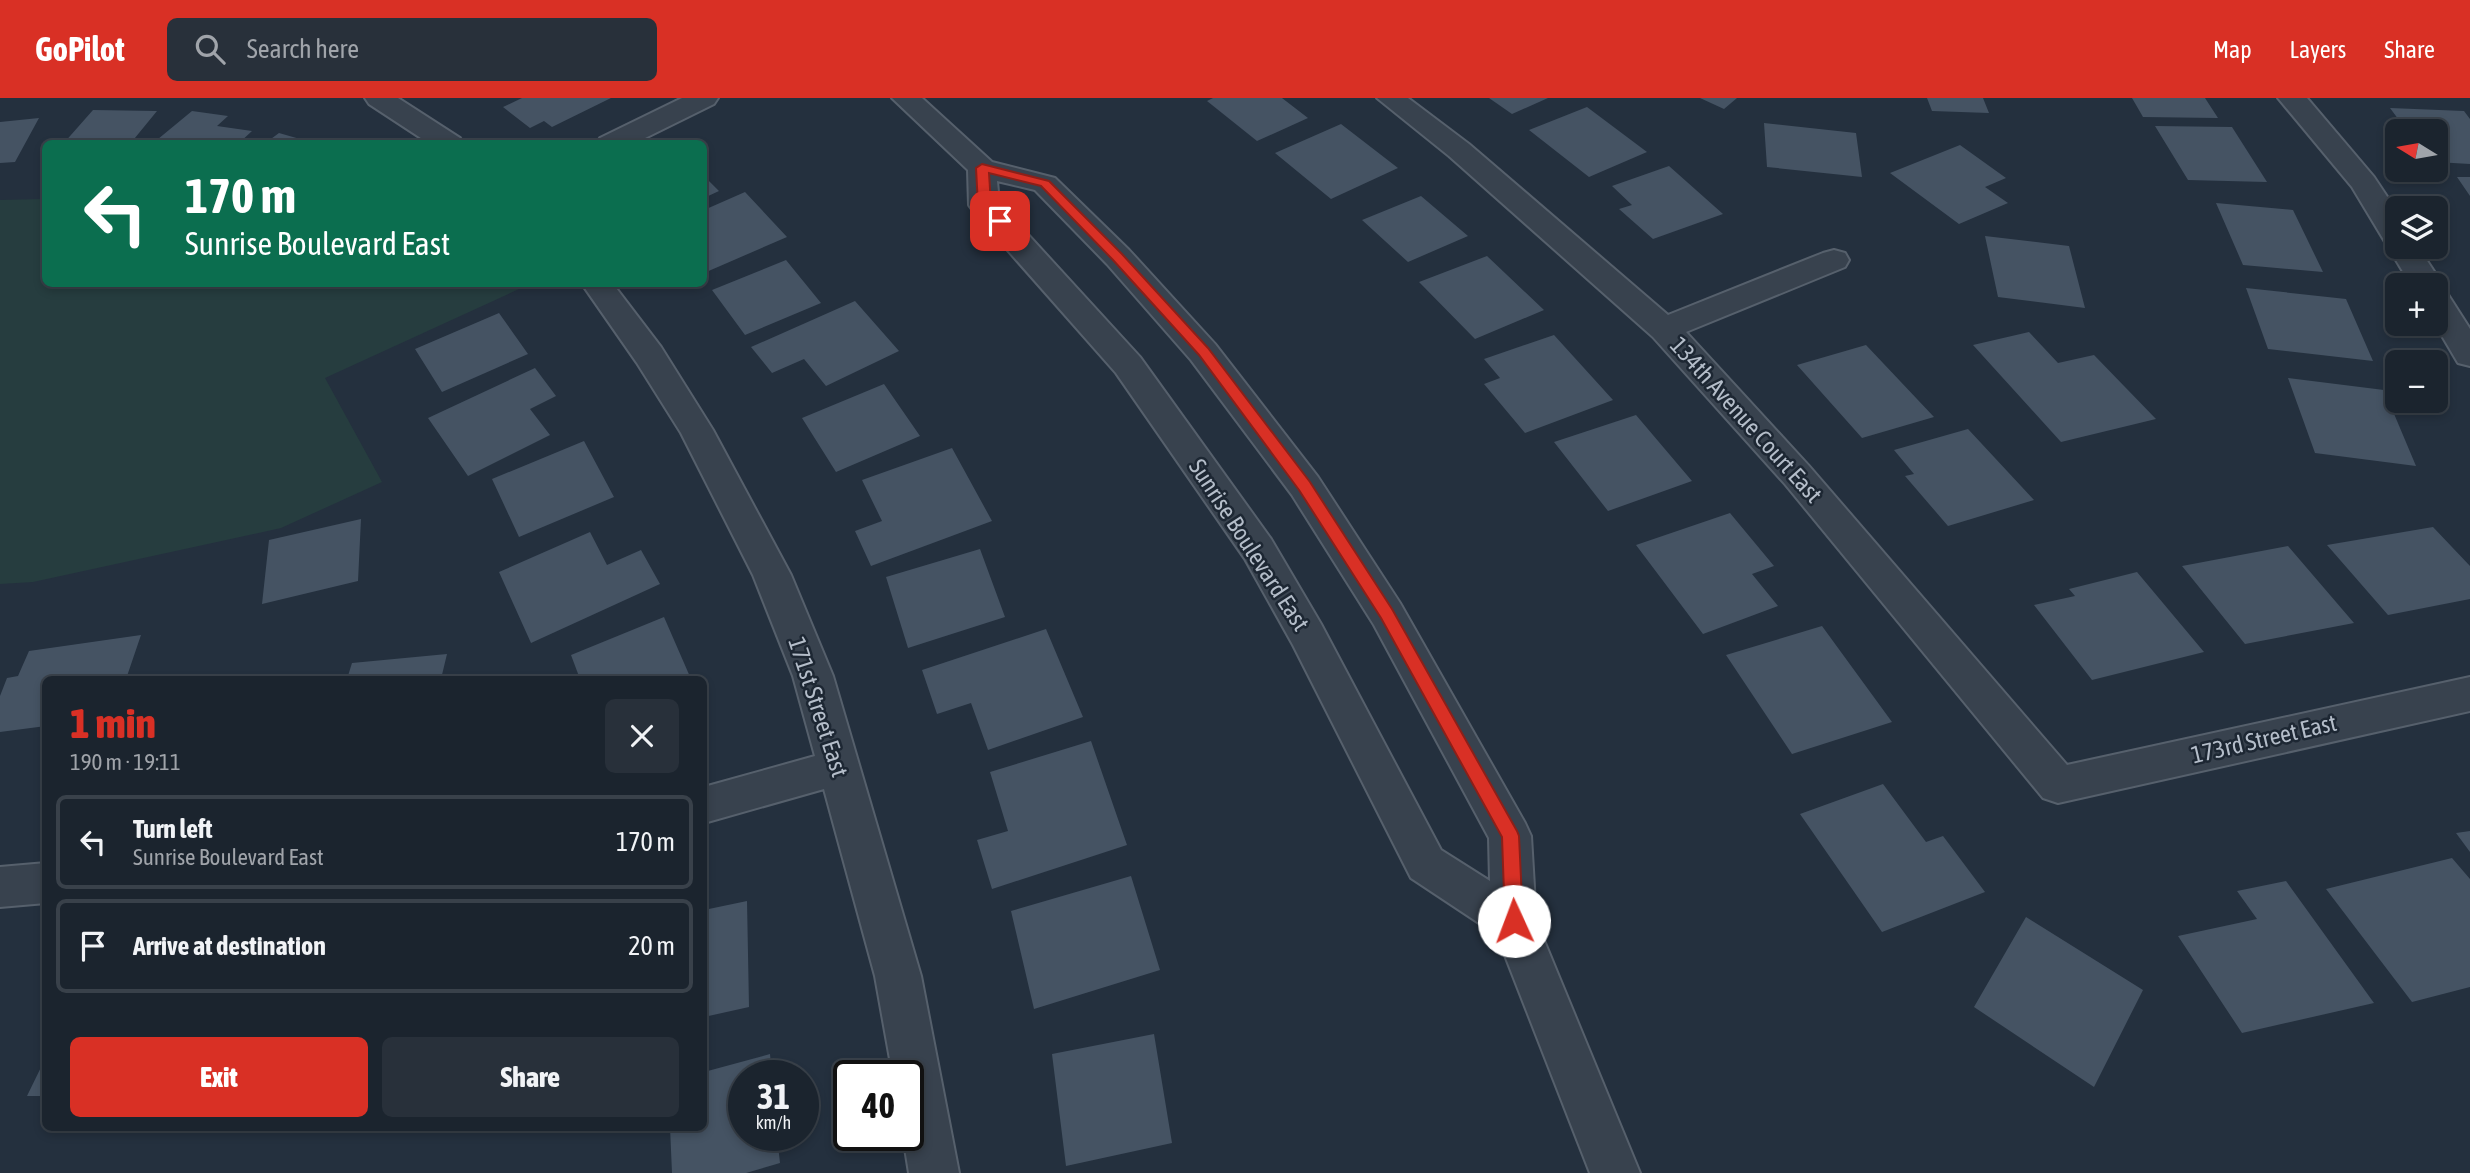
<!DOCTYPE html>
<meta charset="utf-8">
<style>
:root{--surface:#1b242e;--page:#28303a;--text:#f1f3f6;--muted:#a0a4aa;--line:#39414a;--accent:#d93025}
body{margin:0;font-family:"Asap Condensed",sans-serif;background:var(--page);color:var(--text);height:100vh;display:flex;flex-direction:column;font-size:26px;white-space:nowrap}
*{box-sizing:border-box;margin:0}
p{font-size:23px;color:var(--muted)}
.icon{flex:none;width:38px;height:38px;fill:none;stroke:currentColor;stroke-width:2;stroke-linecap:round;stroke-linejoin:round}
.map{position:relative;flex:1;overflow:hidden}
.details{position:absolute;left:42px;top:578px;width:665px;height:455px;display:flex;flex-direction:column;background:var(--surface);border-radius:10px;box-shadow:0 4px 10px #0003,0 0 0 2px var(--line)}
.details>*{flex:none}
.guide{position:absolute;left:42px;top:42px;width:665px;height:147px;border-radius:10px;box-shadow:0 4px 10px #0003,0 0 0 2px var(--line);background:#0b6e4f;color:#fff;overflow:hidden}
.needle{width:46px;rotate:281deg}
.tools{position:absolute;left:2385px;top:21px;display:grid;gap:14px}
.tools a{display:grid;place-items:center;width:63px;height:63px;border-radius:10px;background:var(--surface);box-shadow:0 4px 10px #0003,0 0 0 2px var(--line);font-size:35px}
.speed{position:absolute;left:728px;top:962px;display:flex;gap:14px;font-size:35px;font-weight:700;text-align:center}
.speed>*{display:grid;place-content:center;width:91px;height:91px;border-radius:50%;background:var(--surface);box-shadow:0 4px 10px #0003,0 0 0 2px var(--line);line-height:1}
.speed small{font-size:18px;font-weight:400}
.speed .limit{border:4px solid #111;border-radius:10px;background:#fff;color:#111}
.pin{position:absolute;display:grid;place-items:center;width:60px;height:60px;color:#fff;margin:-30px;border-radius:14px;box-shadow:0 4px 10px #0006}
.me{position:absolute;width:77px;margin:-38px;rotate:358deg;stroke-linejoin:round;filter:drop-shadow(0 0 5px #0008)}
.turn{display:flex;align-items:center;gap:24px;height:147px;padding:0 28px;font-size:32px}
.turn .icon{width:91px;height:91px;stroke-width:2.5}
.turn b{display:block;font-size:49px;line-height:60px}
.round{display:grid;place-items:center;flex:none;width:74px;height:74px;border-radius:10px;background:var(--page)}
.headline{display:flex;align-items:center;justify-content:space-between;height:119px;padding:0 28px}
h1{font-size:42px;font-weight:800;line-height:52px;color:var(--accent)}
.primary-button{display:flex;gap:14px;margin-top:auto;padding:14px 28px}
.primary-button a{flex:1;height:80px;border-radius:10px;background:var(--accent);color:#fff;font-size:28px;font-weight:800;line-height:80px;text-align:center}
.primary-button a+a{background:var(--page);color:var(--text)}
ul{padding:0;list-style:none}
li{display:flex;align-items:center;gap:21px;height:94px;margin:0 14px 10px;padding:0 14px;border:4px solid var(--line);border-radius:10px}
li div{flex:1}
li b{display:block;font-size:26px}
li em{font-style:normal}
header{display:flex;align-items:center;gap:42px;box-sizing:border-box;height:98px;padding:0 35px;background:var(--accent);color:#fff}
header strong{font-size:33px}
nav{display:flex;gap:38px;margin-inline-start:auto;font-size:24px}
.search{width:490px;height:63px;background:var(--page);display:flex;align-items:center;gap:18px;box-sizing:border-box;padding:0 24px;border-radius:10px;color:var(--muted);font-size:26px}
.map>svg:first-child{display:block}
.green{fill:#263d3f}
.building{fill:#455363}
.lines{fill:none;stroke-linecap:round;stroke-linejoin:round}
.minor-casing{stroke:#56606c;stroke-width:4}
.tertiary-casing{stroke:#56606c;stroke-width:4}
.minor{fill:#38424e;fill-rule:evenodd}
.tertiary{fill:#38424e;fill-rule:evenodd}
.route{fill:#d93025;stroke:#8d1f18;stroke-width:2}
.labels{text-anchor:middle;stroke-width:5;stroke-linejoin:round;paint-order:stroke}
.street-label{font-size:24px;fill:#b4bdc9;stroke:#1d2733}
</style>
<header>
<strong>GoPilot</strong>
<div class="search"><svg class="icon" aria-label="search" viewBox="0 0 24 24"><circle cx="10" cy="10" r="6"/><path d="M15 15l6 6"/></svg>Search here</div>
<nav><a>Map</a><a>Layers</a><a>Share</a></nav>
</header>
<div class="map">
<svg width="2470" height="1075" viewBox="0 0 2470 1075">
<rect width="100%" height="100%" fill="#24303e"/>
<path class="green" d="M45,101L46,186H530L325,280L382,384L281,430L33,484L0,486V102Z"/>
<path class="building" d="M522,0H611L552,29L544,23L530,30L503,9Z
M1213,0H1282L1308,20L1257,43L1207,3Z
M1489,0H1548L1512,16Z
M1700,0H1737L1724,11Z
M1927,0H1983L1989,15L1932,13Z
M2132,0H2205L2218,20L2143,19Z
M1587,9L1647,54L1589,79L1529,32Z
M2390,10L2464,13L2470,21V66L2436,64V33H2407Z
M93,12L157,13L130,46H63Z
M192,13L228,18L217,28L252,33L238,46H152Z
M39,20L15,64L0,65V24Z
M1764,25L1856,35L1862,79L1767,69Z
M1341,26L1398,70L1331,101L1275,55Z
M2155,28L2232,29L2267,84L2188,82Z
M279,35L314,45V46H264Z
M1960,47L2006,80L1985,89L2008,105L1959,126L1890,75Z
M1669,68L1723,116L1653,141L1619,111L1632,107L1612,88Z
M704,78L719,93L704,100Z
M2457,79H2470V98Z
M745,94L787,139L704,175V112Z
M1421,98L1468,138L1408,164L1362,122Z
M2216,105L2293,112L2323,174L2243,167Z
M1985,138L2069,148L2085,210L1998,199Z
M1487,158L1544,212L1475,241L1419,184Z
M786,162L821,205L745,237L712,192Z
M2246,190L2346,201L2373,263L2268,251Z
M855,203L899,253L826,288L804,261L772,275L751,249Z
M499,215L528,256L442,294L415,251Z
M2029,234L2058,265L2094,257L2156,321L2061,344L1973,247Z
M1554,237L1613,302L1525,335L1484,286L1500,280L1484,261Z
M1866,247L1934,319L1862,340L1797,267Z
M535,270L556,298L530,311L550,337L468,378L428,320Z
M2288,280L2384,292L2416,368L2315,355Z
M884,286L920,338L836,374L802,320Z
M1636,317L1692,383L1608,413L1554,344Z
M1968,331L2034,402L1948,428L1905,378L1914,376L1894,352Z
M584,343L614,399L519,439L492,381Z
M952,350L992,423L871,468L855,433L882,423L862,382Z
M1730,415L1774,468L1752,476L1778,508L1703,536L1636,447Z
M361,421L358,483L262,506L269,442Z
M2433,429L2470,468V501L2388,517L2327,447Z
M590,434L607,467L641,452L660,486L531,545L499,474Z
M2288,448L2354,525L2245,546L2182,468Z
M980,451L1005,519L908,550L886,479Z
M2137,474L2204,554L2092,582L2034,507L2075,498L2069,491Z
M664,519L691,581H580L571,557Z
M1822,528L1892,624L1792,656L1726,557Z
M1046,531L1083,619L988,652L971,605L937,616L922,572Z
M141,537L126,581H46V628L0,634V598L7,580L18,578L29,553Z
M447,556L441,581H347L352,565Z
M1091,643L1127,747L992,791L977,742L1008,733L990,674Z
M1883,686L1926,744L1943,738L1985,794L1882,834L1800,716Z
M2470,733V754L2456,735Z
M2452,760L2470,781V889L2412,904L2326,791Z
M1131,778L1160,872L1034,911L1011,813Z
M2286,783L2374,905L2242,935L2178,838L2257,821L2237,793Z
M747,803L749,909L704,919V812Z
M2026,819L2143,892L2094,989L1974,909Z
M1154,936L1172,1045L1066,1068L1052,956Z
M770,956L772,978H744V1038H777L780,1065L746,1075H672L670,1029H704V974Z
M46,959V998H27Z"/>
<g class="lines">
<g class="minor-casing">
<path id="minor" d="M365,0H398L460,40L464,46H430L369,6Z
M682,0H718L714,6L633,46H596L600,40Z
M1377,0H1408L1469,46L1668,217L1823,155L1834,152L1845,155L1849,162L1845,169L1686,234L1809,368L2067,667L2470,579V613L2058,705L2043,700L1785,386L1653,239L1449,58Z
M2278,0H2307L2374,79L2398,115V149H2418L2443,187L2439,192L2447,195L2470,231V268L2458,265L2435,226L2436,187H2411L2352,89Z
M582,186H613L661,249L713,332L791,477L833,578L921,878L959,1075H909L903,1038H908V978H893L875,878L824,691L704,725V689L815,658L793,578L753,477L681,335L637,265Z
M46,765V805L0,809V769Z"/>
</g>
<g class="tertiary-casing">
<path id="tertiary" d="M892,0H922L992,64L1055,80L1129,152L1215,246L1318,379L1400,505L1525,725L1531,738L1536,823L1640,1075H1590L1497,837L1411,780L1293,547L1245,461L1116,275L974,114L969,107L968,72ZM997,83L1035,92L1107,166L1191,262L1292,397L1374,527L1489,740L1490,783L1441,752L1321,526L1271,441L1140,259L999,105Z"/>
</g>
<use href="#minor" class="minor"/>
<use href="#tertiary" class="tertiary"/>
</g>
<path class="route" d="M982,66L1049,83L1122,156L1208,250L1310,384L1392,511L1517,733L1519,738L1523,823L1520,829L1514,831L1507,829L1505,823L1502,739L1381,520L1299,392L1199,257L1113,162L1041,88L989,75L991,106L1006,123L1004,126H995L978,107L976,70Z"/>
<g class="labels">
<g class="street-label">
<text transform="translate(1746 322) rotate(48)" y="8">134th Avenue Court East</text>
<text transform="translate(1249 447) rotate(57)" y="8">Sunrise Boulevard East</text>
<text transform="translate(818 609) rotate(72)" y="8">171st Street East</text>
<text transform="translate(2264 641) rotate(-13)" y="8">173rd Street East</text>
</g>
</g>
</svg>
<div class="tools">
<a><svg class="needle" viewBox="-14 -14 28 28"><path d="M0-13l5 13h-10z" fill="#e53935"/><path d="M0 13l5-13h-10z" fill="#a0a4aa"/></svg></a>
<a><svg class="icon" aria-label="layers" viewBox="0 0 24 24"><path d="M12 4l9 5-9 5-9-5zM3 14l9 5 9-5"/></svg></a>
<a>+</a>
<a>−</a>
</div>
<div class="speed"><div>31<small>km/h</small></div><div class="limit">40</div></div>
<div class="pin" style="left:1000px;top:123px;background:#d93025"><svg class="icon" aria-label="arrive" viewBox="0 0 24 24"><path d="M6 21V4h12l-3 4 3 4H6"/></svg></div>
<svg class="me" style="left:1514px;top:823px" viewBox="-20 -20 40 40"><circle r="19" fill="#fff"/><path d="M0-13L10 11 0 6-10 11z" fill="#d93025"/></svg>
<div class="guide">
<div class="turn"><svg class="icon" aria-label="left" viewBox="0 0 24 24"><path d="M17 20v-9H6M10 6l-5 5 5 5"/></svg><div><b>170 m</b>Sunrise Boulevard East</div></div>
</div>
<section class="details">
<div class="headline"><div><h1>1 min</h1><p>190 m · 19:11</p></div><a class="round"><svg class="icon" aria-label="close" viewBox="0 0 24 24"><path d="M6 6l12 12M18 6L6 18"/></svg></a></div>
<ul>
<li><svg class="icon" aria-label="left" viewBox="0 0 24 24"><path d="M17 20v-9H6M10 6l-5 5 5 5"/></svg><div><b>Turn left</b><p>Sunrise Boulevard East</p></div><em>170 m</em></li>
<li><svg class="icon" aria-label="arrive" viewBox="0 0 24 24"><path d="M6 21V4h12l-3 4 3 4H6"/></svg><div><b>Arrive at destination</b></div><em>20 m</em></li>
</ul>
<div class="primary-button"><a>Exit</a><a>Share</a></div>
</section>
</div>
